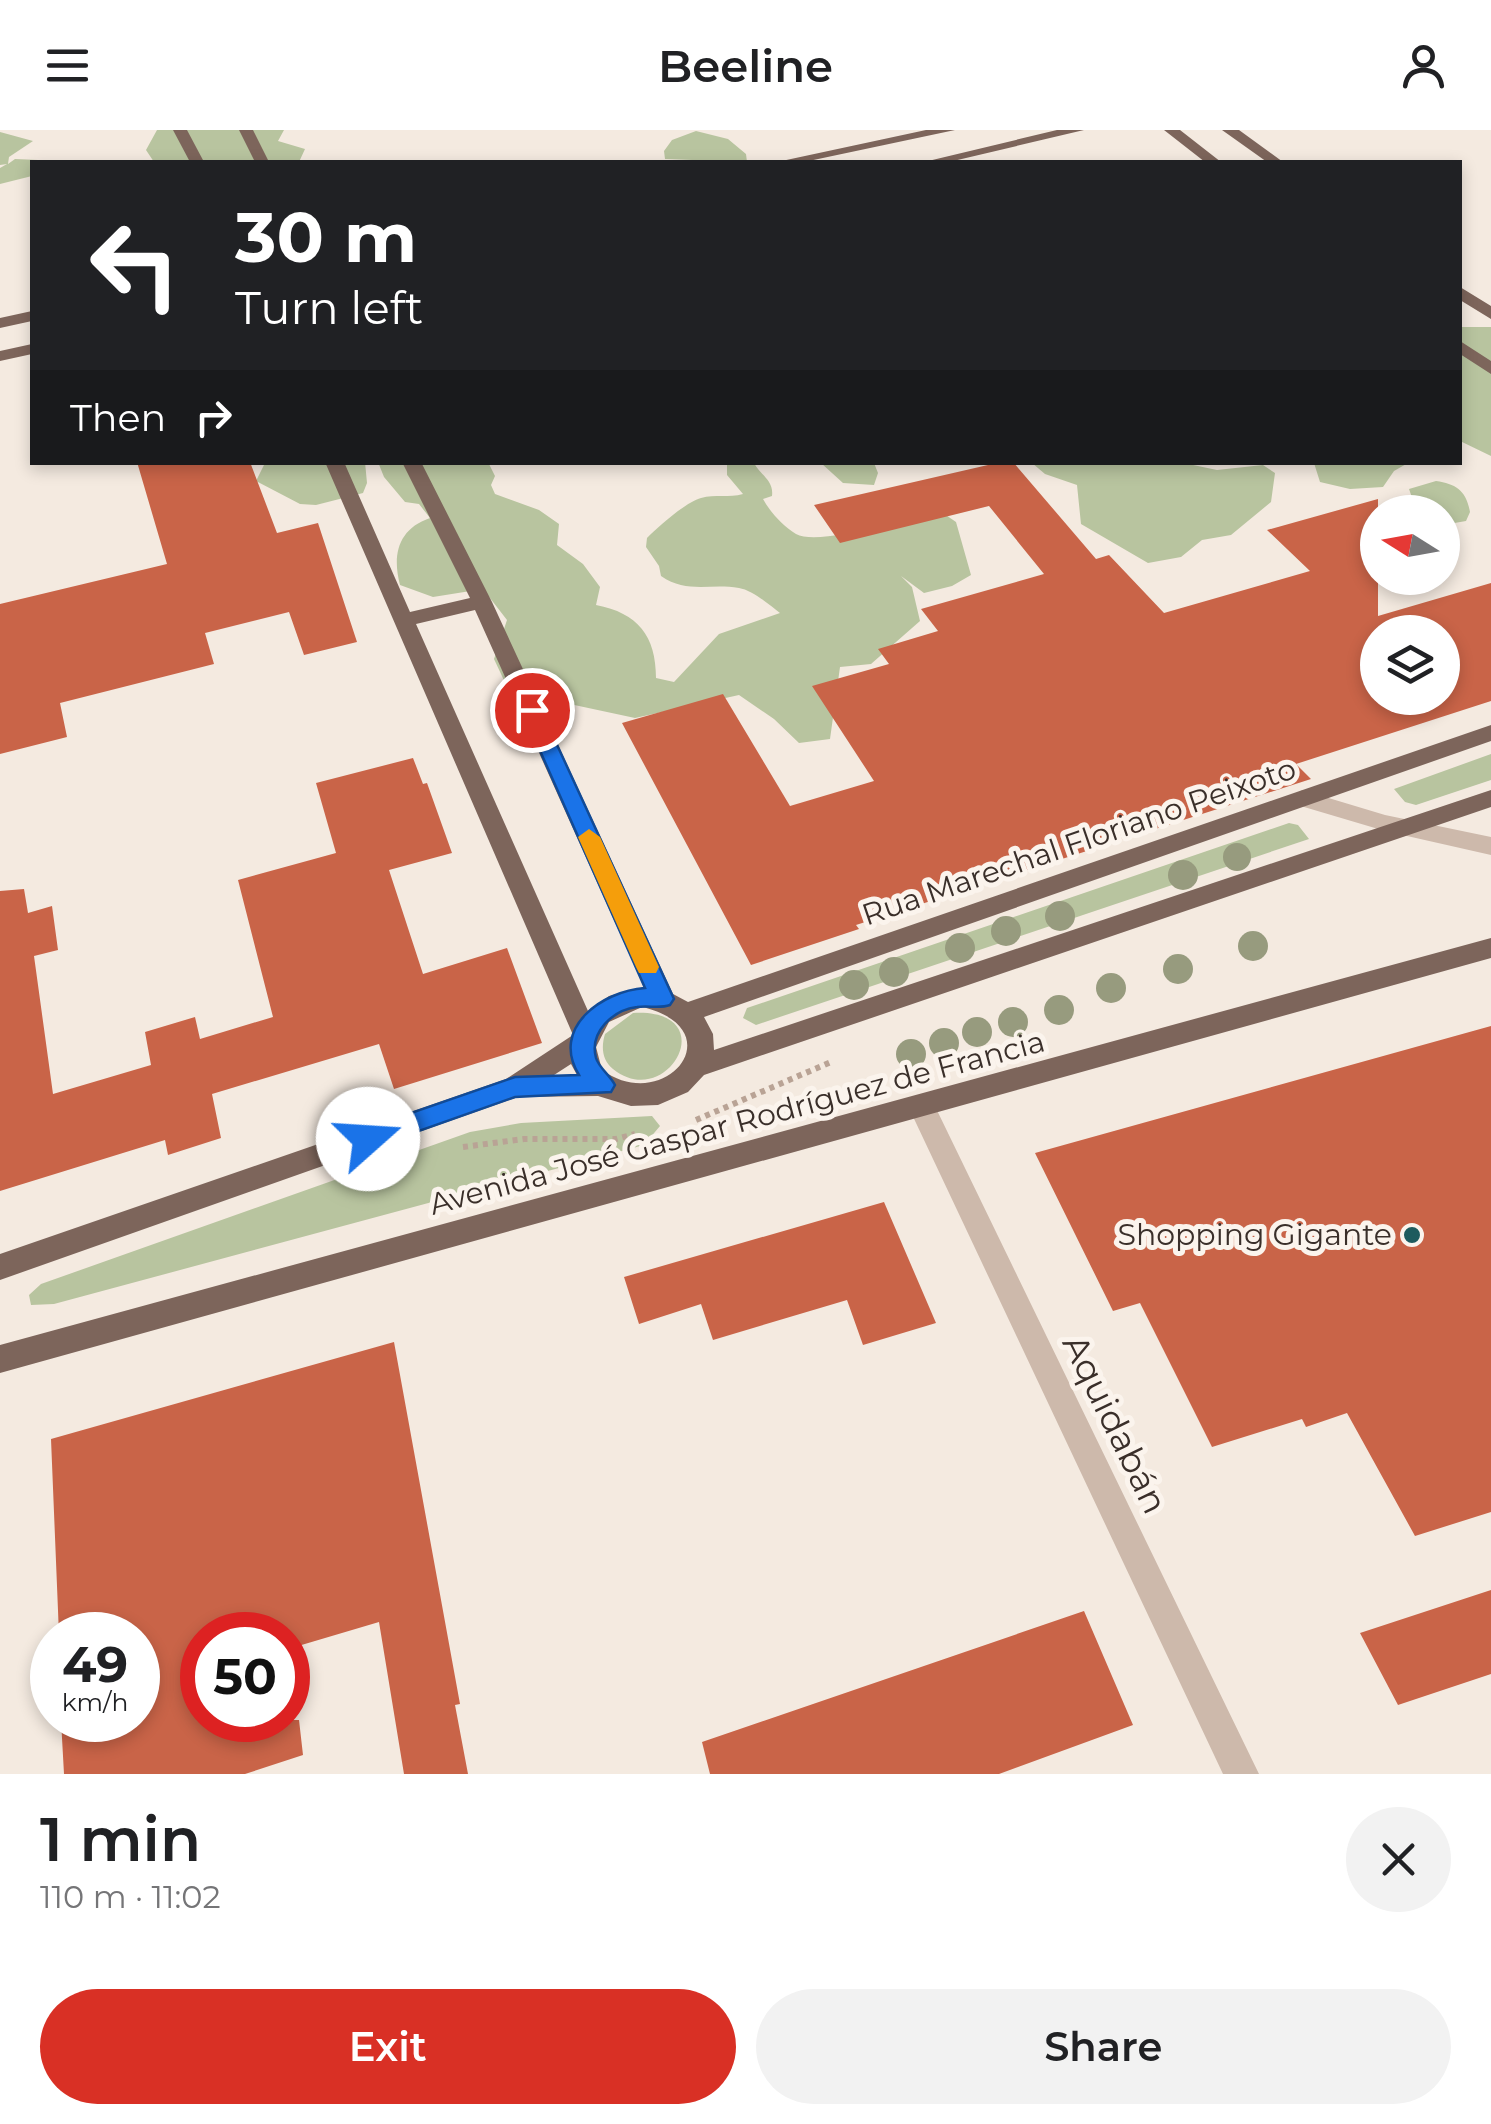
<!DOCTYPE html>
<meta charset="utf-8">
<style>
:root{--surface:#fff;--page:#f2f2f2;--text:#202124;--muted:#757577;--accent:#d93025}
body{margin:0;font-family:Montserrat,sans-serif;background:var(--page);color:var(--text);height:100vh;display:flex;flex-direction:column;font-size:38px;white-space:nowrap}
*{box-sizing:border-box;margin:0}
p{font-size:32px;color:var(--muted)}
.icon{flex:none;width:55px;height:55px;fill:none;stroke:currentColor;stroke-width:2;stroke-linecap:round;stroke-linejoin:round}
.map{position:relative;height:1644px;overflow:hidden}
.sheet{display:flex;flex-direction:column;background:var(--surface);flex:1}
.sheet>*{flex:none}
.banner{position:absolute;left:30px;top:30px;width:1432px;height:305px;border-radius:0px;box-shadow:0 5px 15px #0003;background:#202124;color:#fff;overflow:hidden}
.needle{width:65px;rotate:281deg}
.tools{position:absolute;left:1360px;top:365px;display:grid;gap:20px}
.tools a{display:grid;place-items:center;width:100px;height:100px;border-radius:50%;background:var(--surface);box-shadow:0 5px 15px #0003;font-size:50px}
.speed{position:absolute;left:30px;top:1482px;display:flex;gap:20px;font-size:50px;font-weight:700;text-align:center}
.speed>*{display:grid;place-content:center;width:130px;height:130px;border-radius:50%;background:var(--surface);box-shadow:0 5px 15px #0003;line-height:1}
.speed small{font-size:25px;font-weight:400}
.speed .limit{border:15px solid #d22;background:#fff;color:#111}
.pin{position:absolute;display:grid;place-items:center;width:85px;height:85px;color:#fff;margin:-42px;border:5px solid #fff;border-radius:50%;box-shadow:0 2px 10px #0007}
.me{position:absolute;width:110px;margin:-55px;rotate:71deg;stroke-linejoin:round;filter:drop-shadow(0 0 8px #0008)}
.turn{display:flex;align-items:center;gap:35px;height:210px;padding:0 40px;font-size:45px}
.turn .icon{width:130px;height:130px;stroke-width:2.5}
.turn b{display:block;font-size:70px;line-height:85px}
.then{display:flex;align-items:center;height:95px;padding:0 40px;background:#0003;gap:20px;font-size:38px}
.round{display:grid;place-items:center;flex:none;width:105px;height:105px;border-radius:52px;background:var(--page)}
.head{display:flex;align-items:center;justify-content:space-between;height:170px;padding:0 40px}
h1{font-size:60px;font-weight:600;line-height:75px}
.primary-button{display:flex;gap:20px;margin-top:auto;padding:20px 40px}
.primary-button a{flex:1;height:115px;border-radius:60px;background:var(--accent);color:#fff;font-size:40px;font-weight:600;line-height:115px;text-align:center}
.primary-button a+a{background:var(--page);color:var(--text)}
header{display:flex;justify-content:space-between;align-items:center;height:130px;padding:0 40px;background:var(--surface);font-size:45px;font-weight:600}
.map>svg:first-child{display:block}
.green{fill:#b8c49f}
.building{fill:#c96448;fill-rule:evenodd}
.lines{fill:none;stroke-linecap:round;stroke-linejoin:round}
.path{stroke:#b9a395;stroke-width:6;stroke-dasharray:5 5;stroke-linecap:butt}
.minor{fill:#cdb9ab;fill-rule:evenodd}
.major{fill:#7d655b;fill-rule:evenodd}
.tree{fill:#979b7e}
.route{fill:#1a73e8;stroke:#114b97;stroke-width:2.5}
.slow{fill:#f59e0b}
.poi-dot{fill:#1e5b5e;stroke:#fbf4ed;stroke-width:4}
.labels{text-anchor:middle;stroke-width:10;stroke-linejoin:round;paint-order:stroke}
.street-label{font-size:30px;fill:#3a2f2a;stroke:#fbf4ed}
.poi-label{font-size:30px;fill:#3a2f2a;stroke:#fbf4ed;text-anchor:end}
.near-street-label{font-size:35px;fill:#3a2f2a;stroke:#fbf4ed}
</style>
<header><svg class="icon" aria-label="menu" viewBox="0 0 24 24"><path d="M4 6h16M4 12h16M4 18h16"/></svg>Beeline<svg class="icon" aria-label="person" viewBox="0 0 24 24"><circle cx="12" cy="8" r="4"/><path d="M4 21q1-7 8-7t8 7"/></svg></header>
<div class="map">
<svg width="1491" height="1644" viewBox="0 0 1491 1644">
<rect width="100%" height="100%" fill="#f4eae0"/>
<path class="green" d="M157,0H284L278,11L305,19L299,32H154L146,20Z
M696,1L728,9L746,24L747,32L665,29L664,21L672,10Z
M0,2L33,11L9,27L8,34L15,29L61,31L32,32V46L0,54V38L7,34L0,35Z
M1460,197H1491V326L1460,311Z
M365,332L367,353L363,363L316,375L300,374L256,351L265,333Z
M378,332L405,333L408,337L435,332L489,334L495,346L491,355L495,364L539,380L559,394L557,415L583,434L600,457L596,475C638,483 656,506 656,548L674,552L719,504L780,483C770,475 752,460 739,458C710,453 687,464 661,446L659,436L646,417L647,408C659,396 686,372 701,368C715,364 729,368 743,364L727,345V333H754C760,345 774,350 772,366L763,369C770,382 783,396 796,404C820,417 909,387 937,379L956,392L971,445L952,456L924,463L901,446L912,457L920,491L871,534L840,537L830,609L799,613L774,589L739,565L635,588L509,561L494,529L507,490L483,459L433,467L400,455C392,425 398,399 430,388L419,374L405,372L384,347Z
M1179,332L1217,340L1263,335L1275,343L1271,372L1231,405L1202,410L1181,427L1148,433L1081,394L1077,355L1045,344L1032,333Z
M821,333H874L878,343L874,355L843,353Z
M1314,333V332L1408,333L1394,341L1383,357L1350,359L1320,352Z
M1436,351C1456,354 1466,360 1470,382L1466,391L1443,395L1442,382H1417L1409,359Z
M1491,624V650L1416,675L1405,672L1394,659Z
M1289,693L1298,695L1309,709L756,895L743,888L747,878Z
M633,883C725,878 668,983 613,939C602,930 601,917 605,904Z
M652,986L660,996L644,1015L54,1174L31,1175L29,1165L41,1154L470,1002L521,993Z"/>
<path class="building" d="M137,332H250L277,403L318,393L357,512L304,525L289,482L205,503L214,534L60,573L67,607L0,624V474L167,434Z
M1001,332H1013L1096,429L1109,425L1164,483L1310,441L1267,400L1378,369V486L1491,453V571L1296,634L1311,649L856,795L859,799L751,835L622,593L723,564L790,676L874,651L812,556L889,534L878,519L938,501L921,479L1044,444L989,376L840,413L814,375ZM1378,502H1442V568H1378Z
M413,628L423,654L427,653L452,723L389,740L423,844L507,818L542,913L394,959L379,914L212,964L221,1008L168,1025L165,1010L0,1061V761L24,759L28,783L52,776L58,820L34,826L53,964L151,935L145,902L195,887L200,909L273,887L238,750L336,723L316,653Z
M1491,896V1382L1415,1406L1347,1283L1306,1297L1302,1289L1212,1317L1140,1173L1113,1181L1035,1023Z
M884,1072L936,1193L863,1215L847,1170L713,1210L701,1174L639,1194L624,1147Z
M394,1212L460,1574L455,1575L468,1644H404L379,1492L288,1519V1505H202V1590H299L303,1625L245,1644H64L61,1590H138V1505H59L51,1309Z
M1491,1460V1544L1398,1575L1360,1503Z
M1084,1481L1133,1595L999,1644H710L702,1612Z"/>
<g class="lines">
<path class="path" d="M696,990L831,932
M463,1017L524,1009H616L635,1004"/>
<path class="minor" d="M1302,660L1385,685L1491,707V725L1385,701L1294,674L1290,668Z
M921,965L931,968L1259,1644H1223L908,976L911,968Z"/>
<path class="major" d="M173,0H187L204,32H190Z
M239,0H253L269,32H255Z
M926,0H955L804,32H777Z
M1057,0H1084L949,32H924Z
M1164,0H1180L1221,32H1205Z
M1222,0H1239L1283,32H1267Z
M1460,157L1491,176V189L1460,170Z
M32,181V191L0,198V188Z
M1460,211L1491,231V244L1460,224Z
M32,214V224L0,231V221Z
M325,332H344L410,482L470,468L402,332H421L492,472L673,864L688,872L1491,595V611L704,887L713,904L714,920L1491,660V677L704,945L688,962L658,975L631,976L598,966L518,967L0,1150V1124L506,949L573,905ZM475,480L644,857L609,866L588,881L416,494ZM642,877C735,899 666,986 602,940L596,917L609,892ZM571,934L577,945H554Z
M1491,808V828L0,1243V1215Z"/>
</g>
<g class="tree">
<circle cx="1237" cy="727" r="14"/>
<circle cx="1183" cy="745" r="15"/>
<circle cx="1060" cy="786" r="15"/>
<circle cx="1006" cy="801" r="15"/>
<circle cx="1253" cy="816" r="15"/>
<circle cx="960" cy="818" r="15"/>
<circle cx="1178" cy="839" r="15"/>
<circle cx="894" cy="842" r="15"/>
<circle cx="854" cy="855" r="15"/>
<circle cx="1111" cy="858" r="15"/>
<circle cx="1059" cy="880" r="15"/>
<circle cx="1013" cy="892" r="15"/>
<circle cx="977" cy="902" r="15"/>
<circle cx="944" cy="913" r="15"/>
<circle cx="911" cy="924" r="15"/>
</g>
<path class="route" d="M532,573L541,580L674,869L670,875C659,879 649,875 637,877C613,880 589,902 596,928C599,938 610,945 615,955L611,962L515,967L368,1019L359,1016L355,1009L359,1001L515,947L579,945C550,898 602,861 645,858L522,580Z"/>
<path class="slow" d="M589,699L600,707L659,837L656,843H639L636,837L578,707Z"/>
<circle class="poi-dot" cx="1412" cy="1105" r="10"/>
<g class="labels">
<g class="street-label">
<text transform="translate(1079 712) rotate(-19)" y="10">Rua Marechal Floriano Peixoto</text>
<text transform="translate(737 993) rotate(-15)" y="10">Avenida José Gaspar Rodríguez de Francia</text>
</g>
<g class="poi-label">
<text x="1392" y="1115">Shopping Gigante</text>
</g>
<g class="near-street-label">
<text transform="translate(1115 1294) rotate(64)" y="12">Aquidabán</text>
</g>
</g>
</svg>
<div class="tools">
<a><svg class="needle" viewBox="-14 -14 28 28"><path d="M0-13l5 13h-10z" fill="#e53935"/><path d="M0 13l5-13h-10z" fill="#757577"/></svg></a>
<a><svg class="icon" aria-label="layers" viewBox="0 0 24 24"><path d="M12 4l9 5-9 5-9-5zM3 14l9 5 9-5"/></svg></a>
</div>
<div class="speed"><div>49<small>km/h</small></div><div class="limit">50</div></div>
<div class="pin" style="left:532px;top:580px;background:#d93025"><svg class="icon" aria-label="arrive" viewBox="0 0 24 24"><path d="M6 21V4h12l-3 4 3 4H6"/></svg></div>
<svg class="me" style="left:368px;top:1009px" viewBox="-20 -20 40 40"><circle r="19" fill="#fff"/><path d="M0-13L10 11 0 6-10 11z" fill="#1a73e8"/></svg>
<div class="banner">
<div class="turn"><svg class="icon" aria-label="left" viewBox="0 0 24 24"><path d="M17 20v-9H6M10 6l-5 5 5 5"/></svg><div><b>30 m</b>Turn left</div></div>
<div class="then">Then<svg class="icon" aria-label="right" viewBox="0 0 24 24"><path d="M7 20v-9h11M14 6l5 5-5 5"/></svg></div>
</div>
</div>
<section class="sheet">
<div class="head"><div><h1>1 min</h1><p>110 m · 11:02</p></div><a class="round"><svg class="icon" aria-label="close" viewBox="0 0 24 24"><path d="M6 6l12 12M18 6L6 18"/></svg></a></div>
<div class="primary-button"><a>Exit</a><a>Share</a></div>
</section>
